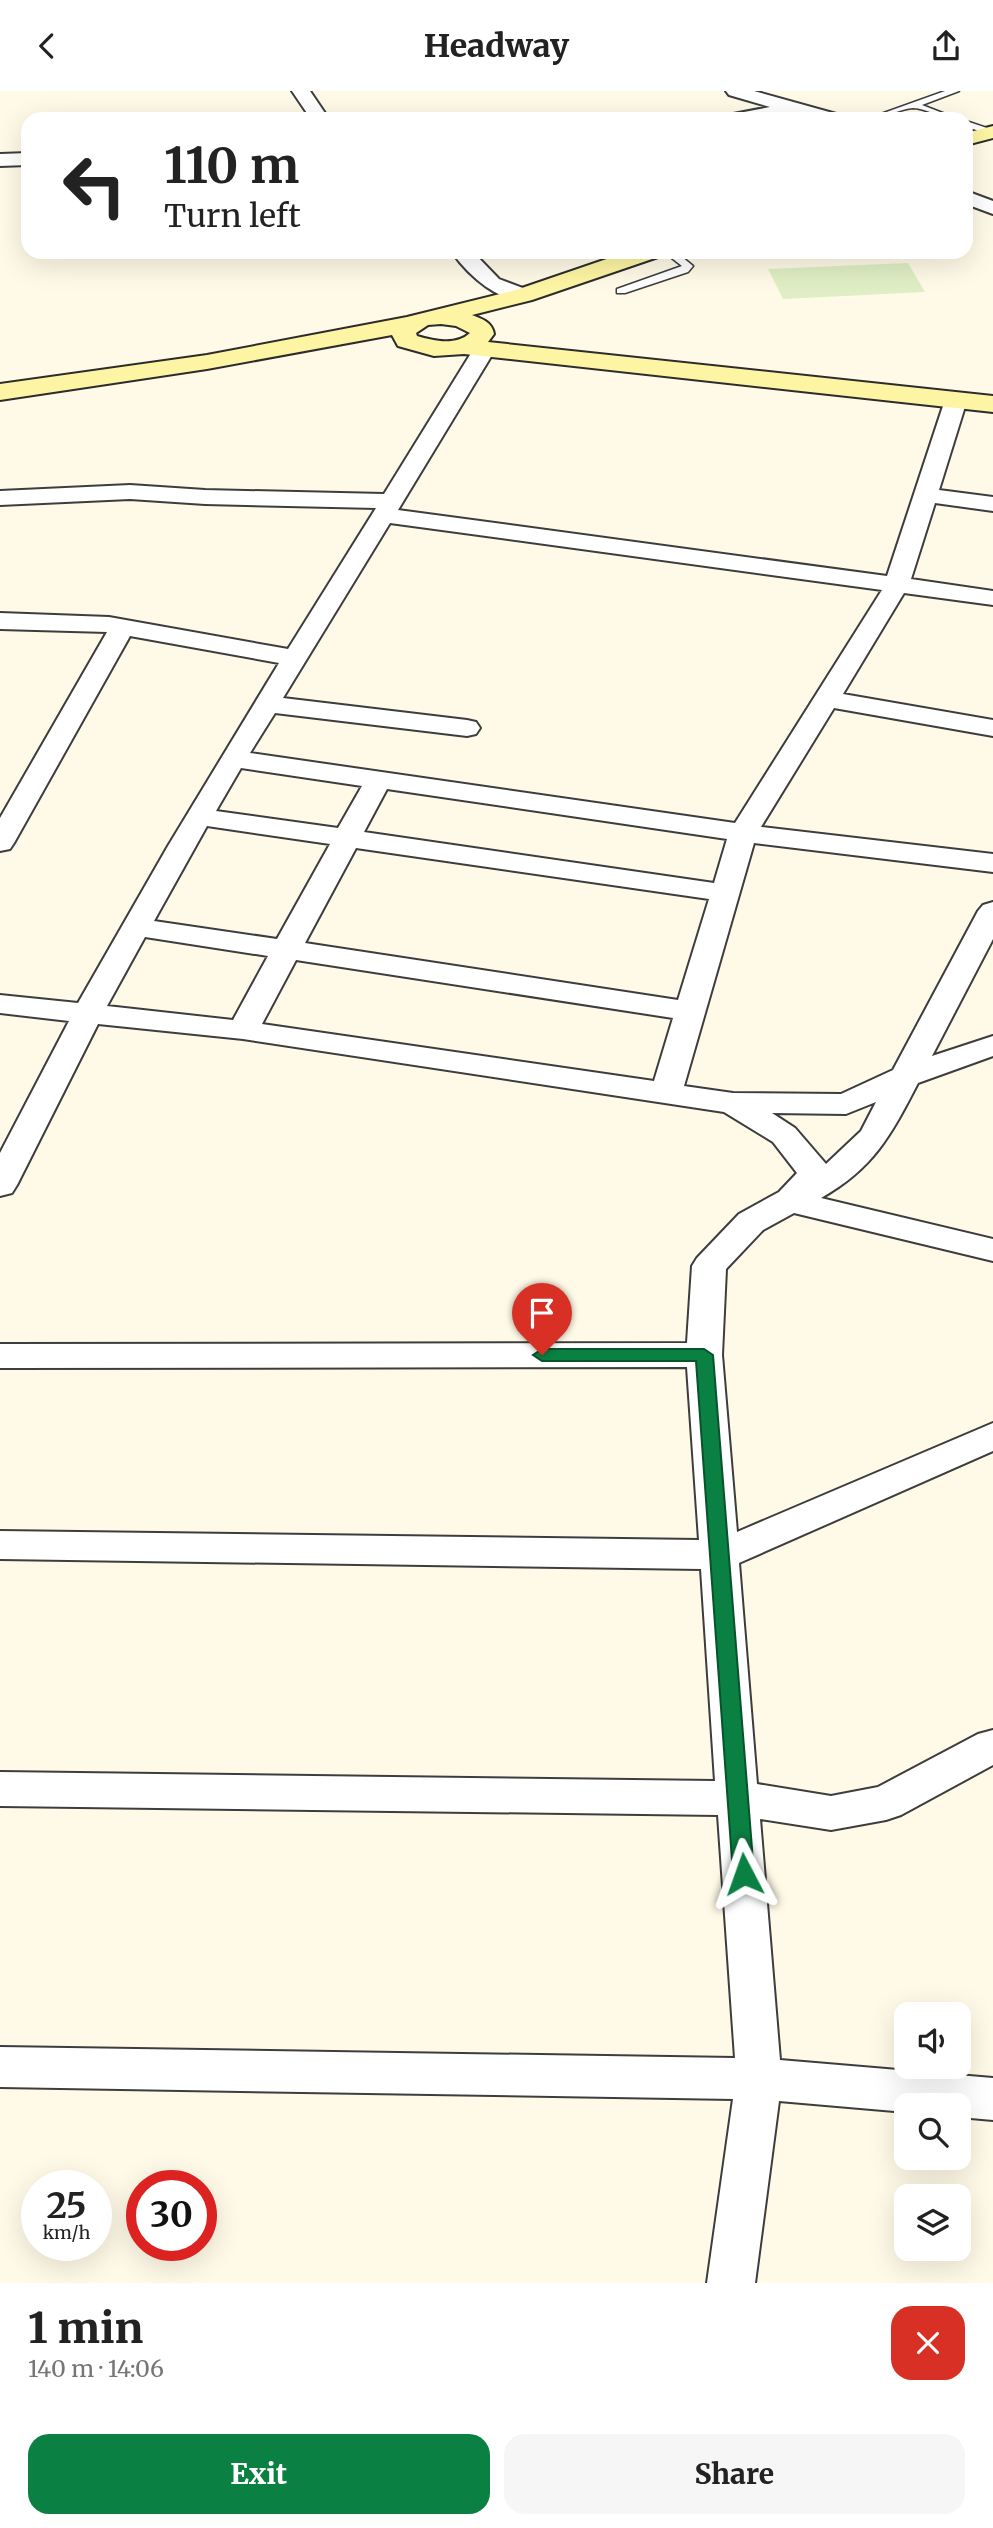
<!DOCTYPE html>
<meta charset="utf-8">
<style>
:root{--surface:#fff;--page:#f6f6f6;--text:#222;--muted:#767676;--accent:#0b8043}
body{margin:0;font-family:Merriweather,serif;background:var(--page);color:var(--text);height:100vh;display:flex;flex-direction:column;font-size:26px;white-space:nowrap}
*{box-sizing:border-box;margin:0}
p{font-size:23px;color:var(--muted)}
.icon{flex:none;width:38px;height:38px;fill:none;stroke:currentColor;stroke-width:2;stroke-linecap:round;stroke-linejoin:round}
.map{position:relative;height:2192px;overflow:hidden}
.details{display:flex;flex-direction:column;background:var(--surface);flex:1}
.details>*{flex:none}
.banner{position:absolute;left:21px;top:21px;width:952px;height:147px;border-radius:21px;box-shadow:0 7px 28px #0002;background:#fff;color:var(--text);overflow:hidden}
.fabs{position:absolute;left:894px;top:1911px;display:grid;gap:14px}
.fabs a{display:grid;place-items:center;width:77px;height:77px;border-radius:14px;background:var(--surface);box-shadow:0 7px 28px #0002;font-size:35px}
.speed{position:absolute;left:21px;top:2079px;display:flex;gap:14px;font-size:35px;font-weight:700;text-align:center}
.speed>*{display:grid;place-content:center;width:91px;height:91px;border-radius:50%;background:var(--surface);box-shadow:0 7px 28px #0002;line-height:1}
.speed small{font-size:18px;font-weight:400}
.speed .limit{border:10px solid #d22;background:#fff;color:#111}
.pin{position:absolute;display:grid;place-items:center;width:60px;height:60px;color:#fff;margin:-72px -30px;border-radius:50% 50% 50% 0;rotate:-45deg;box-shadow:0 0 7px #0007}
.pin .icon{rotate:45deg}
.me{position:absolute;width:77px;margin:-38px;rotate:356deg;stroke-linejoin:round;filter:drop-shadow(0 0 5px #0008)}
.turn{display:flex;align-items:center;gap:24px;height:147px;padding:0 28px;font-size:32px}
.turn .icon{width:91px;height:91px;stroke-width:2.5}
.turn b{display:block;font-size:49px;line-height:60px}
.round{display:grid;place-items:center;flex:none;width:74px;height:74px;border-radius:21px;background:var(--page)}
.overview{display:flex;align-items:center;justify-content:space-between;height:119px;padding:0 28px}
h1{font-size:42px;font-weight:800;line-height:52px}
.cta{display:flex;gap:14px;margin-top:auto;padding:14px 28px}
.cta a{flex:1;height:80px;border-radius:21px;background:var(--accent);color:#fff;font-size:28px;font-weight:800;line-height:80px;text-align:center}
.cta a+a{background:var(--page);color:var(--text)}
header{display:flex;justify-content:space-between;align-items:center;height:91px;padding:0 28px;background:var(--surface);font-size:32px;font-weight:800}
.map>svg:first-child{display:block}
.pitch{fill:#dfeec4}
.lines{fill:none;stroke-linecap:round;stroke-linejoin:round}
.lane-casing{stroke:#3d3d3d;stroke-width:3}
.street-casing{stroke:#3d3d3d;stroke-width:4}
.secondary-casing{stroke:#2c2c2c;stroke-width:4}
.lane{fill:#fff;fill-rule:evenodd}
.street{fill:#fff;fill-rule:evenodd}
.secondary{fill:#fdf5a3;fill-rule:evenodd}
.route{fill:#0b8043;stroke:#07532c;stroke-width:2}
</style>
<header><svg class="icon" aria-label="back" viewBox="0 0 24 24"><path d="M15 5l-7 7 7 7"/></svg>Headway<svg class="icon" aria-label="share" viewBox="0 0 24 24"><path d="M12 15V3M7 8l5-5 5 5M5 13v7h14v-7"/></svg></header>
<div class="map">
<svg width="993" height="2192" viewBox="0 0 993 2192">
<rect width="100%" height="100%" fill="#fffae7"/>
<path class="pitch" d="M908,172L925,201L783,208L768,178Z"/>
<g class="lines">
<g class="lane-casing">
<path id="lane" d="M945,0H959L922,14L958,28C941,28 926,17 913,17C898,18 884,28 867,28Z
M966,30L993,39V44L966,36Z
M664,161H676L693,175L688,181L625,202H617V198L682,175Z"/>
</g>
<g class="street-casing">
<path id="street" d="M292,0H310L329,28H311Z
M726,0H754L840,24L843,28H814L791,22L761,28H725L728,24L770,16L729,4Z
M28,62V74L0,75V63Z
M966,100L993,110V123L966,113Z
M452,161H473L499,188L531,200L534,204L531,208C502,216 467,183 452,161Z
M484,253L492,254L495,259L398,419L887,485L945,309L948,304H964L967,309L939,399L993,406V420L935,412L911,488L993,500V514L904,502L843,603L993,629V645L834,617L761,736L993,763V781L754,752L684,995L733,1002L841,1003L893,979L978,820L983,814L993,811V848L932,965L993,945V965L918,992C891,1044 874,1077 821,1107L993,1148V1170L794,1122L763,1139L726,1178L722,1264L737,1441L993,1332V1360L739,1472L757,1693L831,1705L878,1696L978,1643L993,1639V1674L901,1724L886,1729L831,1739L760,1728L780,1969L993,1987V2029L959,2026V2014H906V2021L779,2010L755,2192H707L733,2008L0,1996V1956L735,1967L718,1724L0,1715V1681L715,1690L701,1478L0,1468V1440L699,1449L687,1276L0,1277V1253L687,1252L692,1175L697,1167L739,1123L779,1101L797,1082L773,1051L724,1021L243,948L98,933L17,1094L12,1102L0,1105V1062L69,930L0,922V904L78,912L168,755L279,572L130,545L14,752L10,758L0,760V727L107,541L0,538V522L109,526L288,558L376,417L205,413L130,408L0,414V400L130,394L205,399L384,403L473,259L476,254ZM390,432L882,499L735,732L250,662L275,622L467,645L476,643L480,637L476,631L467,629L283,607ZM241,677L362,695L338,737L216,720ZM387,698L727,748L714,792L364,741ZM207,735L330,753L277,848L154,830ZM356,757L709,808L678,909L305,852ZM145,846L268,865L233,929L107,915ZM296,869L673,927L654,990L262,933ZM876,1011L861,1040L826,1073L795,1037L772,1022L846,1023Z"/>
</g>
<g class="secondary-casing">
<path id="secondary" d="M993,35V47L966,54V42Z
M627,161H662L658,166L532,209L472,224C482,228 492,231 494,243L488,251L993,305V321L464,263L434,265L398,255L392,244L207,278L0,309V293L207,264L407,226L516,199ZM441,233L456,235L470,242C456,255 434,250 417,245L416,242L428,234Z"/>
</g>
<use href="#lane" class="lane"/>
<use href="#street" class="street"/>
<use href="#secondary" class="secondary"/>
</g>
<path class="route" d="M542,1258H704L713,1264L754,1783L751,1789L744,1792L736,1789L733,1783L696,1270H542L533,1264Z"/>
</svg>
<div class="fabs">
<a><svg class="icon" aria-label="sound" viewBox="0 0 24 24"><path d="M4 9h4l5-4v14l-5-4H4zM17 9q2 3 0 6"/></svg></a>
<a><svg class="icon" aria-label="search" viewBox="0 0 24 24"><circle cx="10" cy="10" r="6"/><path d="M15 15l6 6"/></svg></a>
<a><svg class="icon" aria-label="layers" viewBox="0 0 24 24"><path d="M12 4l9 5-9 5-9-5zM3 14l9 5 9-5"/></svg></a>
</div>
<div class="speed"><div>25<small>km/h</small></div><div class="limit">30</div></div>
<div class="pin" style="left:542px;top:1264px;background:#d93025"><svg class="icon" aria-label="arrive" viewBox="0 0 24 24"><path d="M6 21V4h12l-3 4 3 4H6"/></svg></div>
<svg class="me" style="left:744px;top:1783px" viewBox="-20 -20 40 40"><path d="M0-17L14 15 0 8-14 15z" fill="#0b8043" stroke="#fff" stroke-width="4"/></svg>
<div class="banner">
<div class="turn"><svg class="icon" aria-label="left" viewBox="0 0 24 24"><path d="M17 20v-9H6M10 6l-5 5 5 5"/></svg><div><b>110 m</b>Turn left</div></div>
</div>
</div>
<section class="details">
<div class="overview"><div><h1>1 min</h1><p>140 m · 14:06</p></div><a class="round" style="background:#d93025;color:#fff"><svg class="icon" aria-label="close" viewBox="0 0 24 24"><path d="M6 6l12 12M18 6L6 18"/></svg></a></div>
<div class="cta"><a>Exit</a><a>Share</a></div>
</section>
